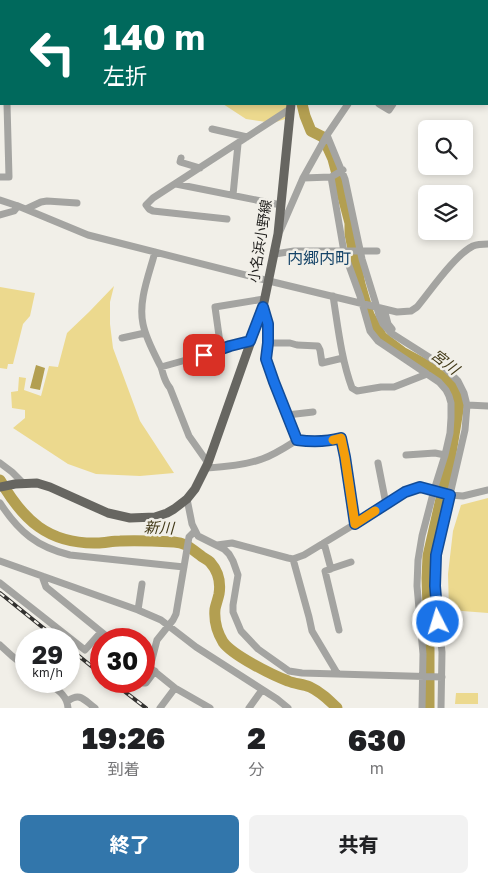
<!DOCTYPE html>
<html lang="ja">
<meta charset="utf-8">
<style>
:root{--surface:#fff;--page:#f2f2f2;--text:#202124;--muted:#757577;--accent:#3276ab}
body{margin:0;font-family:"Golos Text","Noto Sans JP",sans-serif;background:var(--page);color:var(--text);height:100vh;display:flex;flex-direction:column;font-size:19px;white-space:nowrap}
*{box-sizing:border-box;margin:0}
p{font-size:16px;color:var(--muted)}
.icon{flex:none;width:28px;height:28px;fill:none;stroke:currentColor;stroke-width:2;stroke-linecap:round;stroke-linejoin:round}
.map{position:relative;height:708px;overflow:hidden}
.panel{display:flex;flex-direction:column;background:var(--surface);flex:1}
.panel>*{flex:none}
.banner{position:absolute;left:0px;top:0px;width:489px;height:105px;box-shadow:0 2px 8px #0003;background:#00695c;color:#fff;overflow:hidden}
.fabs{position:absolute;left:418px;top:120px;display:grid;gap:10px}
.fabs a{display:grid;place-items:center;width:55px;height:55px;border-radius:8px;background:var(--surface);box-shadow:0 2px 8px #0003;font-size:25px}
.speed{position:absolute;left:15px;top:628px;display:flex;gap:10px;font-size:25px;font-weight:700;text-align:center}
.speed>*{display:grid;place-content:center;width:65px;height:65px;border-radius:50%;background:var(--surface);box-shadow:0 2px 8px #0003;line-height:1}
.speed small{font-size:12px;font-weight:400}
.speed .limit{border:8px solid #d22;background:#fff;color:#111}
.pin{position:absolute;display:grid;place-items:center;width:42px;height:42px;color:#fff;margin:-21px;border-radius:10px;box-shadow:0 2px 8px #0006}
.me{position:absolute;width:55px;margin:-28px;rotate:355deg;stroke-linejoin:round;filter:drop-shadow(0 0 4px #0008)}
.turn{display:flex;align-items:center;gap:18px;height:105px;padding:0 20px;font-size:22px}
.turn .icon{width:65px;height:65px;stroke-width:2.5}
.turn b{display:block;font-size:35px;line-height:42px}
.eta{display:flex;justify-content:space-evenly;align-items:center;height:85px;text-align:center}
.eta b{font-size:30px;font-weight:800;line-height:35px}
.primary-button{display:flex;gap:10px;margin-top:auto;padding:10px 20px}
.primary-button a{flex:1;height:58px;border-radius:8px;background:var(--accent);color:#fff;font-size:20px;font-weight:800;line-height:58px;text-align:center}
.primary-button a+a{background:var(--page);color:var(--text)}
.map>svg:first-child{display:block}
.green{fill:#ecd98e}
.water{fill:#b39f51}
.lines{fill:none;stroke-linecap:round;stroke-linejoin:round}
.river{stroke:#b39f51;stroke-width:11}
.minor{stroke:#a4a4a1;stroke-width:7}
.major{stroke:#676661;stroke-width:9}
.rail-casing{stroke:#32312f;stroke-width:4}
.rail{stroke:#f1efe8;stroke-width:2;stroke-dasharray:5.5;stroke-linecap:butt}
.route-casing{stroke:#114b97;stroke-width:12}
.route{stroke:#1a73e8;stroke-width:9}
.slow{stroke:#f59e0b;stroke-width:9}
.labels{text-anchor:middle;stroke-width:5;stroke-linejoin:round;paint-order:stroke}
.street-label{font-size:14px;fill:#1d1c1a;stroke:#f1efe8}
.water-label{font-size:15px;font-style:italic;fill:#423917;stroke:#f1efe8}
.quarter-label{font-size:16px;fill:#154468;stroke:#f1efe8}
</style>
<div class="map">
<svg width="488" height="708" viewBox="0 0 488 708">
<rect width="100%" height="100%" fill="#f1efe8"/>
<path class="green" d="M223,104H291L288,118L273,123L246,119Z
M114,286L110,302V324L113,348L140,421L174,473L140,476L96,474L68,464L13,428L25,418V410L12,408L11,392L18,391L19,377L26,378L24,390L41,396L49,366L58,367L67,333L89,312Z
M0,287L35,293L30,316L23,324L13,364H8L7,369L0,368Z
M488,498V613L449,610L448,574L453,531L461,505Z
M456,693H478V704H455Z"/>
<path class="water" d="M36,365L45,368L40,390L30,388Z"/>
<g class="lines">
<path class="river" d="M327,1L328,0
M302,104L305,116L311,131L323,137L333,159L350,223V234L360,284L369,315L382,337L402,352L432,368L453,387L459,404L450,459L428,556L427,578L429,639V708
M0,480C23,520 48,544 97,543C105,543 112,541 120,541C138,540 156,541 174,542C187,543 190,548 200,555C203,558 207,559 210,562C218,571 221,582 219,594C218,599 216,604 215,609C214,620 217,632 223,642C232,655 272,675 288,681C295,684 303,684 310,687C321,692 329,700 337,708"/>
<path class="minor" d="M122,1L123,0
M333,1L334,0
M381,1V0
M450,1L452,0
M487,1H488
M0,23H1
M0,45H1
M0,92H1
M379,104L389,110L393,104
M212,129L247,137
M327,135L345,179L362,259L375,301L379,315L383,324L391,333L443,366L458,381L464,393L467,405L465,430L436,555L435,586L442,652L441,708
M181,158L180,162L200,168
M0,177H9L7,104
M331,177L344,252L360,296L370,331L378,341L439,382L446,390L449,396L451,403V418L450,433L445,455L434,490L422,536L418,560L417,586L423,654L422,708
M303,178L331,177L343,170
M176,184L281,205
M233,195L238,144
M0,200L18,206L88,235L269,281L397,312L411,311L417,307C431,290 455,255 473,246C478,244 483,244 488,244
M26,209L41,202L47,201L77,203
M0,215L14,211L18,206
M227,219L153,211L149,209L146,205L153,198L290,109
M280,231L303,178L327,135L348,104
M155,252C149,275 138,301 143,324C146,339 154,353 161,367L204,355L230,346L250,341
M275,254L294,251H377
M333,296C338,327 341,358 352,388L357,391L381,387H394L427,374
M263,307L269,324L268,343L267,359L274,382L297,440
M384,309L388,324L392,329
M122,338L145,333
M268,343H290L297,345L318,346L320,350L322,363L343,358
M221,350L215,307L264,299
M161,367C164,376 164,381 170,388L189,436L208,463
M467,405L488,406
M287,415L313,412
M406,455L435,453L445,455
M0,463L12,472L23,483
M378,463L386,504
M207,468C223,467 246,465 262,459C274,455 286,447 297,440C312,442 326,442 341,438L345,457L355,524
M187,499L192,524L198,536L224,549L229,554L233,561L238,575L233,605V612L241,631L258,649L282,666L289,671L302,673L442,677
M0,503C19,532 37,547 70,555L184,567
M324,543L331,569L325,571L339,630
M217,545L232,543L288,558L293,559L304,555L355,524L405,492L420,487L450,495L463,496L488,490
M293,559L309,617L312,631L337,673
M0,561L138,610L161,620L196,647L277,699L288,708
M330,569L351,562
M42,576L46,587L110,639
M0,583L85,650L101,632
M138,610L142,584
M0,645L12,656L26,667
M144,663L175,688L210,708
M150,667L157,640L173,620L176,614L189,537L195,531
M45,681C56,689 67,694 68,708
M138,681L143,683H146L155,671
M68,701C80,692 84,700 95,708
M160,708L175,688
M249,708L262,690"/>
<path class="major" d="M313,1L314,0
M0,487L15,484L37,483L50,487L108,513L130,518L155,517L167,513L174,509L187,499L195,489L208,463L263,307L278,234L291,104"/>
<g class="rail-casing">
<path id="rail" d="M0,593L57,639
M69,648L101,674
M111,681L146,708"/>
</g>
<use href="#rail" class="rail"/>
</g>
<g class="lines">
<g class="route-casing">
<path id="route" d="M204,355L230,346L250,341L263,307L268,324V343L266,359L274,382L297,440C312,442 326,442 341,438L345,457L355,524L405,492L420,487L450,495L436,555L435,586L438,622"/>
</g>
<use href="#route" class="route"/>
<path class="slow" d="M333,440L341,438L345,457L355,524L375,511"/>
</g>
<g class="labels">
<g class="street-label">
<text transform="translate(260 241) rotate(-81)" y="5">小名浜小野線</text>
</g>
<g class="water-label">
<text transform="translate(445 362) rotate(38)" y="5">宮川</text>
<text transform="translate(159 528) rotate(2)" y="5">新川</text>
</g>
<g class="quarter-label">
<text x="319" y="264">内郷内町</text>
</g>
</g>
</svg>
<div class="fabs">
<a><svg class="icon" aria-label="search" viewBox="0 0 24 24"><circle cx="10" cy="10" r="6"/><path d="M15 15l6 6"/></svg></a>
<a><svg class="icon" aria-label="layers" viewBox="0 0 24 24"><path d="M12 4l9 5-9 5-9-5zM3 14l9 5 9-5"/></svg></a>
</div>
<div class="speed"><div>29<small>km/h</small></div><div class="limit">30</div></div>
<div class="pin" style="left:204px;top:355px;background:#d93025"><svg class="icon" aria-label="arrive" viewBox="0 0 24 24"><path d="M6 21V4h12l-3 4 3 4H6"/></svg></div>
<svg class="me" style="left:438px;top:622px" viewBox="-20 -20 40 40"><circle r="17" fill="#1a73e8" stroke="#fff" stroke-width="3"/><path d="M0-11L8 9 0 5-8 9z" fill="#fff"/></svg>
<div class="banner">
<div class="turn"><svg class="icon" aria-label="left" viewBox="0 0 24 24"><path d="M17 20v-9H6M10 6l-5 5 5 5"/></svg><div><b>140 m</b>左折</div></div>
</div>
</div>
<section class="panel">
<div class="eta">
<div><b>19:26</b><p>到着</p></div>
<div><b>2</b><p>分</p></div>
<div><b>630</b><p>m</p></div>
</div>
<div class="primary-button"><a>終了</a><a>共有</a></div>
</section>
